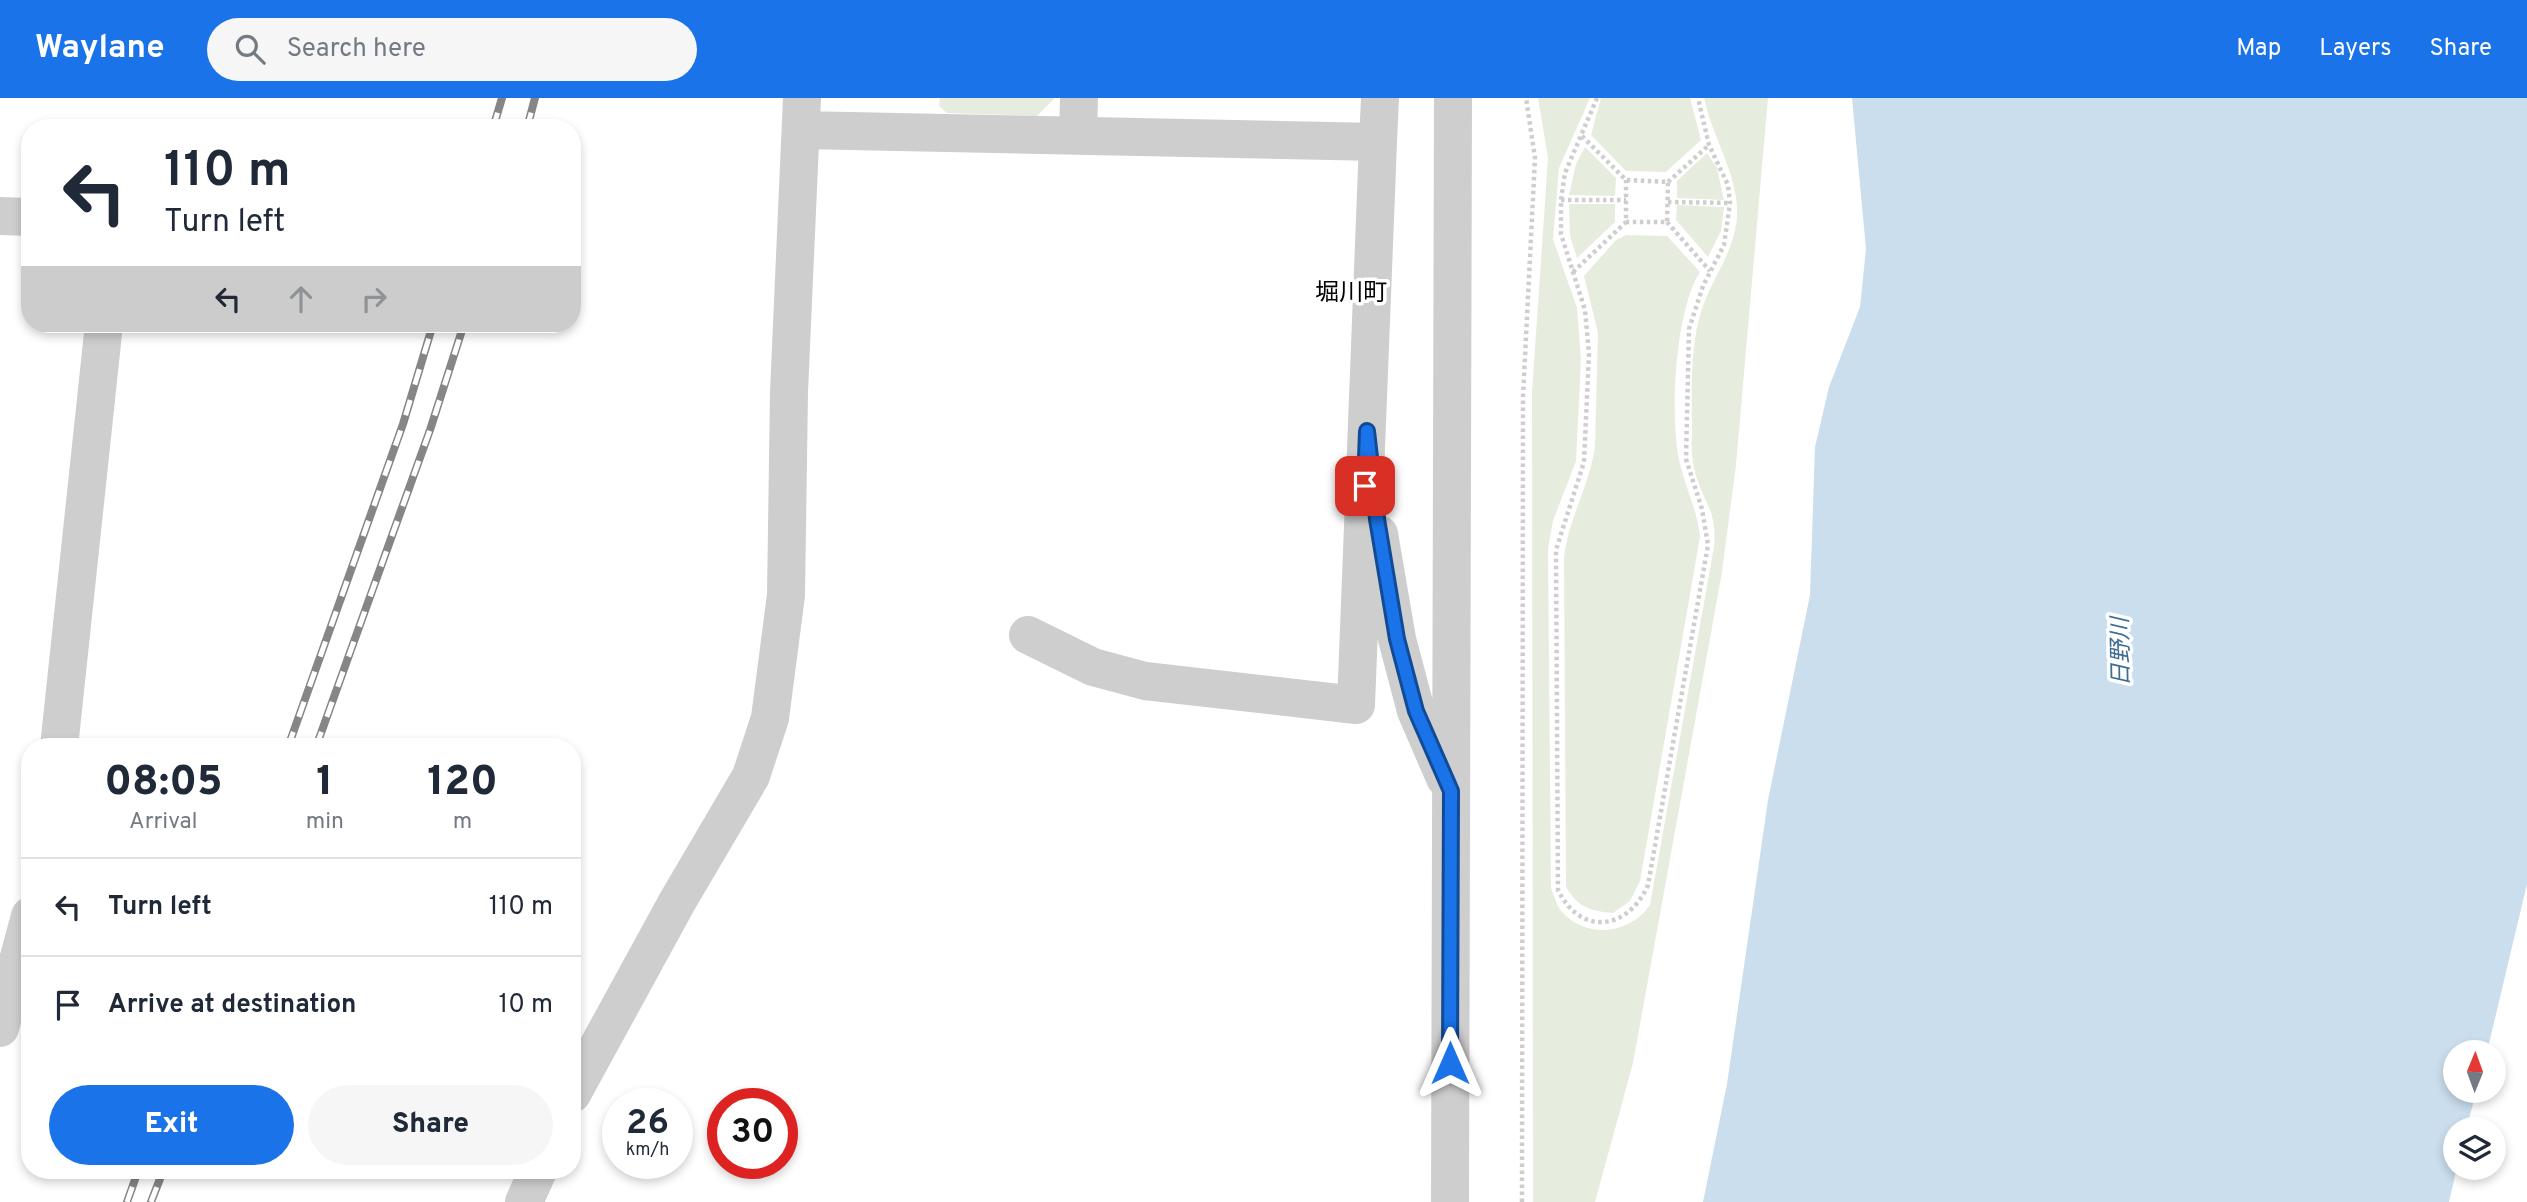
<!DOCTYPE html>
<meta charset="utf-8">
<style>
:root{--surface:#fff;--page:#f6f6f7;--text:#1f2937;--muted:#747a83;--line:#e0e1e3;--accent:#1a73e8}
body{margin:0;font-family:Overpass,"Noto Sans JP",sans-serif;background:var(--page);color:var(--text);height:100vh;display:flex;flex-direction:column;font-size:26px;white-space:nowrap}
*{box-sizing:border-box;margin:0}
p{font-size:23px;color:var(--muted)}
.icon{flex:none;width:38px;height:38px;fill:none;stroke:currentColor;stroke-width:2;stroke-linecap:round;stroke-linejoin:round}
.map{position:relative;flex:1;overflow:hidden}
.drawer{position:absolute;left:21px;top:640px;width:560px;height:441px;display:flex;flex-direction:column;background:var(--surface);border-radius:28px;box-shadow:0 4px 10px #0003}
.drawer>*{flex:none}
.banner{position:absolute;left:21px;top:21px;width:560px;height:214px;border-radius:28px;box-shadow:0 4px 10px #0003;background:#fff;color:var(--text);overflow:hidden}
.needle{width:46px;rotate:1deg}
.controls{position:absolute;left:2443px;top:942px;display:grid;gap:14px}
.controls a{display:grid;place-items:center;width:63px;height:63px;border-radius:50%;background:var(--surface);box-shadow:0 4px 10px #0003;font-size:35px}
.speed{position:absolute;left:602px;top:990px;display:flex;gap:14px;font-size:35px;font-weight:700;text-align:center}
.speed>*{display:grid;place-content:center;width:91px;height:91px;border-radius:50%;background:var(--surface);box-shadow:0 4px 10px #0003;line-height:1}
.speed small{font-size:18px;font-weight:400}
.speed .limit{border:10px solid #d22;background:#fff;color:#111}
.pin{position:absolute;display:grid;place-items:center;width:60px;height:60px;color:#fff;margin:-30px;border-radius:14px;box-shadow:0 4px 10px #0006}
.me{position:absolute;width:77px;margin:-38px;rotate:0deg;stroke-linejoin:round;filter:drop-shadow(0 0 5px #0008)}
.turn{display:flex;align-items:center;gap:24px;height:147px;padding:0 28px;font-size:32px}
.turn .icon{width:91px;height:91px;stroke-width:2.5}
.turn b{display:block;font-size:49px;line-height:60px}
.lanes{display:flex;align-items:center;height:66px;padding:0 28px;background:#0003;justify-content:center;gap:35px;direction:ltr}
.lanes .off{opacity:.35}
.eta{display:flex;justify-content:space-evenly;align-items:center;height:119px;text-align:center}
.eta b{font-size:42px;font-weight:800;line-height:49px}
.primary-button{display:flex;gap:14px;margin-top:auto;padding:14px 28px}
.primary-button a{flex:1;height:80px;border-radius:42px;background:var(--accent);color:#fff;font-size:28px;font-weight:800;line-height:80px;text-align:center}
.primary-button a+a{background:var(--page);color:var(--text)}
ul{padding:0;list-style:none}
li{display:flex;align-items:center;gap:21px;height:98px;padding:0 28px;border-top:2px solid var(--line)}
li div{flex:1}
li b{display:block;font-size:26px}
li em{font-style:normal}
header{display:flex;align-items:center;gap:42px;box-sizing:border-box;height:98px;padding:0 35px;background:var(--accent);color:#fff}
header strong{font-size:33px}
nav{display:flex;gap:38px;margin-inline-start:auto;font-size:24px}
.search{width:490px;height:63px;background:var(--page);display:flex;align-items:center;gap:18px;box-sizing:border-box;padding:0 24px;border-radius:38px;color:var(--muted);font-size:26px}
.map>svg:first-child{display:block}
.green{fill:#e6eddf}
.water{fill:#cbdeed}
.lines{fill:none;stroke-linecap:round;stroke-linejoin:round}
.path{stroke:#cecece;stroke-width:4.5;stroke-dasharray:3.5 3.5;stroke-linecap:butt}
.minor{stroke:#cecece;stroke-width:38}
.rail-casing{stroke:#868686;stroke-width:8}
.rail{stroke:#fff;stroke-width:5;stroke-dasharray:16;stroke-linecap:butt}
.route-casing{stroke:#114b97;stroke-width:18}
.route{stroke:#1a73e8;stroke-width:12}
.labels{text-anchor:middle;stroke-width:7;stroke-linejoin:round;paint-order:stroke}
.water-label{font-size:23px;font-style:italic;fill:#3d6d94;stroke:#fff}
.quarter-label{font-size:24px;fill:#000;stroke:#fff}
</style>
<header>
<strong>Waylane</strong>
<div class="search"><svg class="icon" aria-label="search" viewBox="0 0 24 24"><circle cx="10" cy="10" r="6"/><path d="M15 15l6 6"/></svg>Search here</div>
<nav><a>Map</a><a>Layers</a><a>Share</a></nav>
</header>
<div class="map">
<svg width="2527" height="1104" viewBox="0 0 2527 1104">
<rect width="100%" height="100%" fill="#fff"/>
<path class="green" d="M940,0H1055L1037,18L947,15L939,8Z
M1538,0H1590L1559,70L1553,141L1577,210L1581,261L1576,363L1553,423L1548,451L1551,790C1554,798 1557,809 1563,815C1588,841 1630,836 1650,807L1714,449C1717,413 1706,409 1696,378C1692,365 1691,350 1692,336C1692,296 1689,246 1703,208C1714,177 1735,152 1737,118C1739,78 1712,39 1704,0H1768L1736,367L1722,474L1633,965L1595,1104H1533L1532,294L1548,60Z
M1601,0H1690L1701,42L1666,74L1626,73L1591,37Z
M1585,49L1616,80L1615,98L1569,97L1576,66Z
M1707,55L1717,70L1724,102L1677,100V83Z
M1569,106H1615V124L1577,160L1570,138Z
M1677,107L1724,109L1721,133L1708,159L1676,122Z
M1626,137L1667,138L1700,174C1675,212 1669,321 1680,366C1686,391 1698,414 1700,439L1640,783L1630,803L1613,815C1589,813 1578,809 1566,789L1564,460C1568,421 1590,387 1595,348L1598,235L1584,178L1616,142Z"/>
<path class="water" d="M1852,0H2527V786L2487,954H2455V992H2477L2466,1031H2455L2457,1069L2449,1104H1703L1727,986L1768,702L1810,497L1815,349L1829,289L1860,209L1866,151Z"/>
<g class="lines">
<path class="path" d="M1597,0L1565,75L1561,102V136L1585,212L1589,256L1584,364L1556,452L1558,792C1580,838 1628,833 1648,787L1708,447L1702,411L1686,361L1689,231L1703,188L1724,147L1730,105L1728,87L1709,47L1698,0
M1582,38L1626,82L1668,84L1667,124H1626V82
M1668,84L1709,47
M1561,102H1626
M1668,104L1730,105
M1667,124L1710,173
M1573,174L1626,124
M1522,1104L1523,299L1535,60L1526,0"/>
<path class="minor" d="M801,32L1378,44L1380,0
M1078,36L1079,0
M0,118L30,119
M1379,436L1397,541L1416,613L1445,680
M1028,537L1093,569L1145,583L1356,607L1378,44
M59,649L104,226
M0,930L30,818
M572,996L677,804L751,678L770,620L786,497L789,294L802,0
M524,1104L538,1073
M1450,1104L1453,0"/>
<g class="rail-casing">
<path id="rail" d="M493,30L502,0
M527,30L535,0
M288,649L403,326L433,226
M316,649L430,332L464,226
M127,1104L138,1073
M151,1104L163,1073"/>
</g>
<use href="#rail" class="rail"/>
</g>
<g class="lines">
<g class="route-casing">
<path id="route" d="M1365,388L1367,333L1377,421L1397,541L1416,613L1451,693L1450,965"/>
</g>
<use href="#route" class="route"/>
</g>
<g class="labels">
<g class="water-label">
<text transform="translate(2120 554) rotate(-91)" y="8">日野川</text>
</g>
<g class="quarter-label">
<text x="1351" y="202">堀川町</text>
</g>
</g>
</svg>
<div class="controls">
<a><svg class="needle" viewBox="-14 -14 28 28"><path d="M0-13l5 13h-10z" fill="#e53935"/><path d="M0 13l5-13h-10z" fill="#747a83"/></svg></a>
<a><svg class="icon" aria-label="layers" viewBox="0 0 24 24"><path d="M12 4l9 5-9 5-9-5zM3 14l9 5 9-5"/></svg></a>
</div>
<div class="speed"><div>26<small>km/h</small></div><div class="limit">30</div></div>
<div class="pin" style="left:1365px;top:388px;background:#d93025"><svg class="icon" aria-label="arrive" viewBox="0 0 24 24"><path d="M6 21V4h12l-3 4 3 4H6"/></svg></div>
<svg class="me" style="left:1450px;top:965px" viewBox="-20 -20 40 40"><path d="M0-17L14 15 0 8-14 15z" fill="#1a73e8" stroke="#fff" stroke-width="4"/></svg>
<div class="banner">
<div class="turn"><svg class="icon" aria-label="left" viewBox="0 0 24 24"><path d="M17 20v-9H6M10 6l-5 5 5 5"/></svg><div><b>110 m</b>Turn left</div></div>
<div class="lanes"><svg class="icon" aria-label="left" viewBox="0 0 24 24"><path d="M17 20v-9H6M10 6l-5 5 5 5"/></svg><svg class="icon off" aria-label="ahead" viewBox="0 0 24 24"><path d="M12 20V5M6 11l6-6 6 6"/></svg><svg class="icon off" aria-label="right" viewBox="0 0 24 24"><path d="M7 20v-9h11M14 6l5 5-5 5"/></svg></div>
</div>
<section class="drawer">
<div class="eta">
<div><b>08:05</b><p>Arrival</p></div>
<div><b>1</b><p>min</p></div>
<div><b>120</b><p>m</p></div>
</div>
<ul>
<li><svg class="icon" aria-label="left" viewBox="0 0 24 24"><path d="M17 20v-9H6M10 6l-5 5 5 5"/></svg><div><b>Turn left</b></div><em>110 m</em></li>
<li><svg class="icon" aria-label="arrive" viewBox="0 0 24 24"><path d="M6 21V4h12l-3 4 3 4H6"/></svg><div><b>Arrive at destination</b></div><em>10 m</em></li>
</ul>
<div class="primary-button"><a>Exit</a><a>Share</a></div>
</section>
</div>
